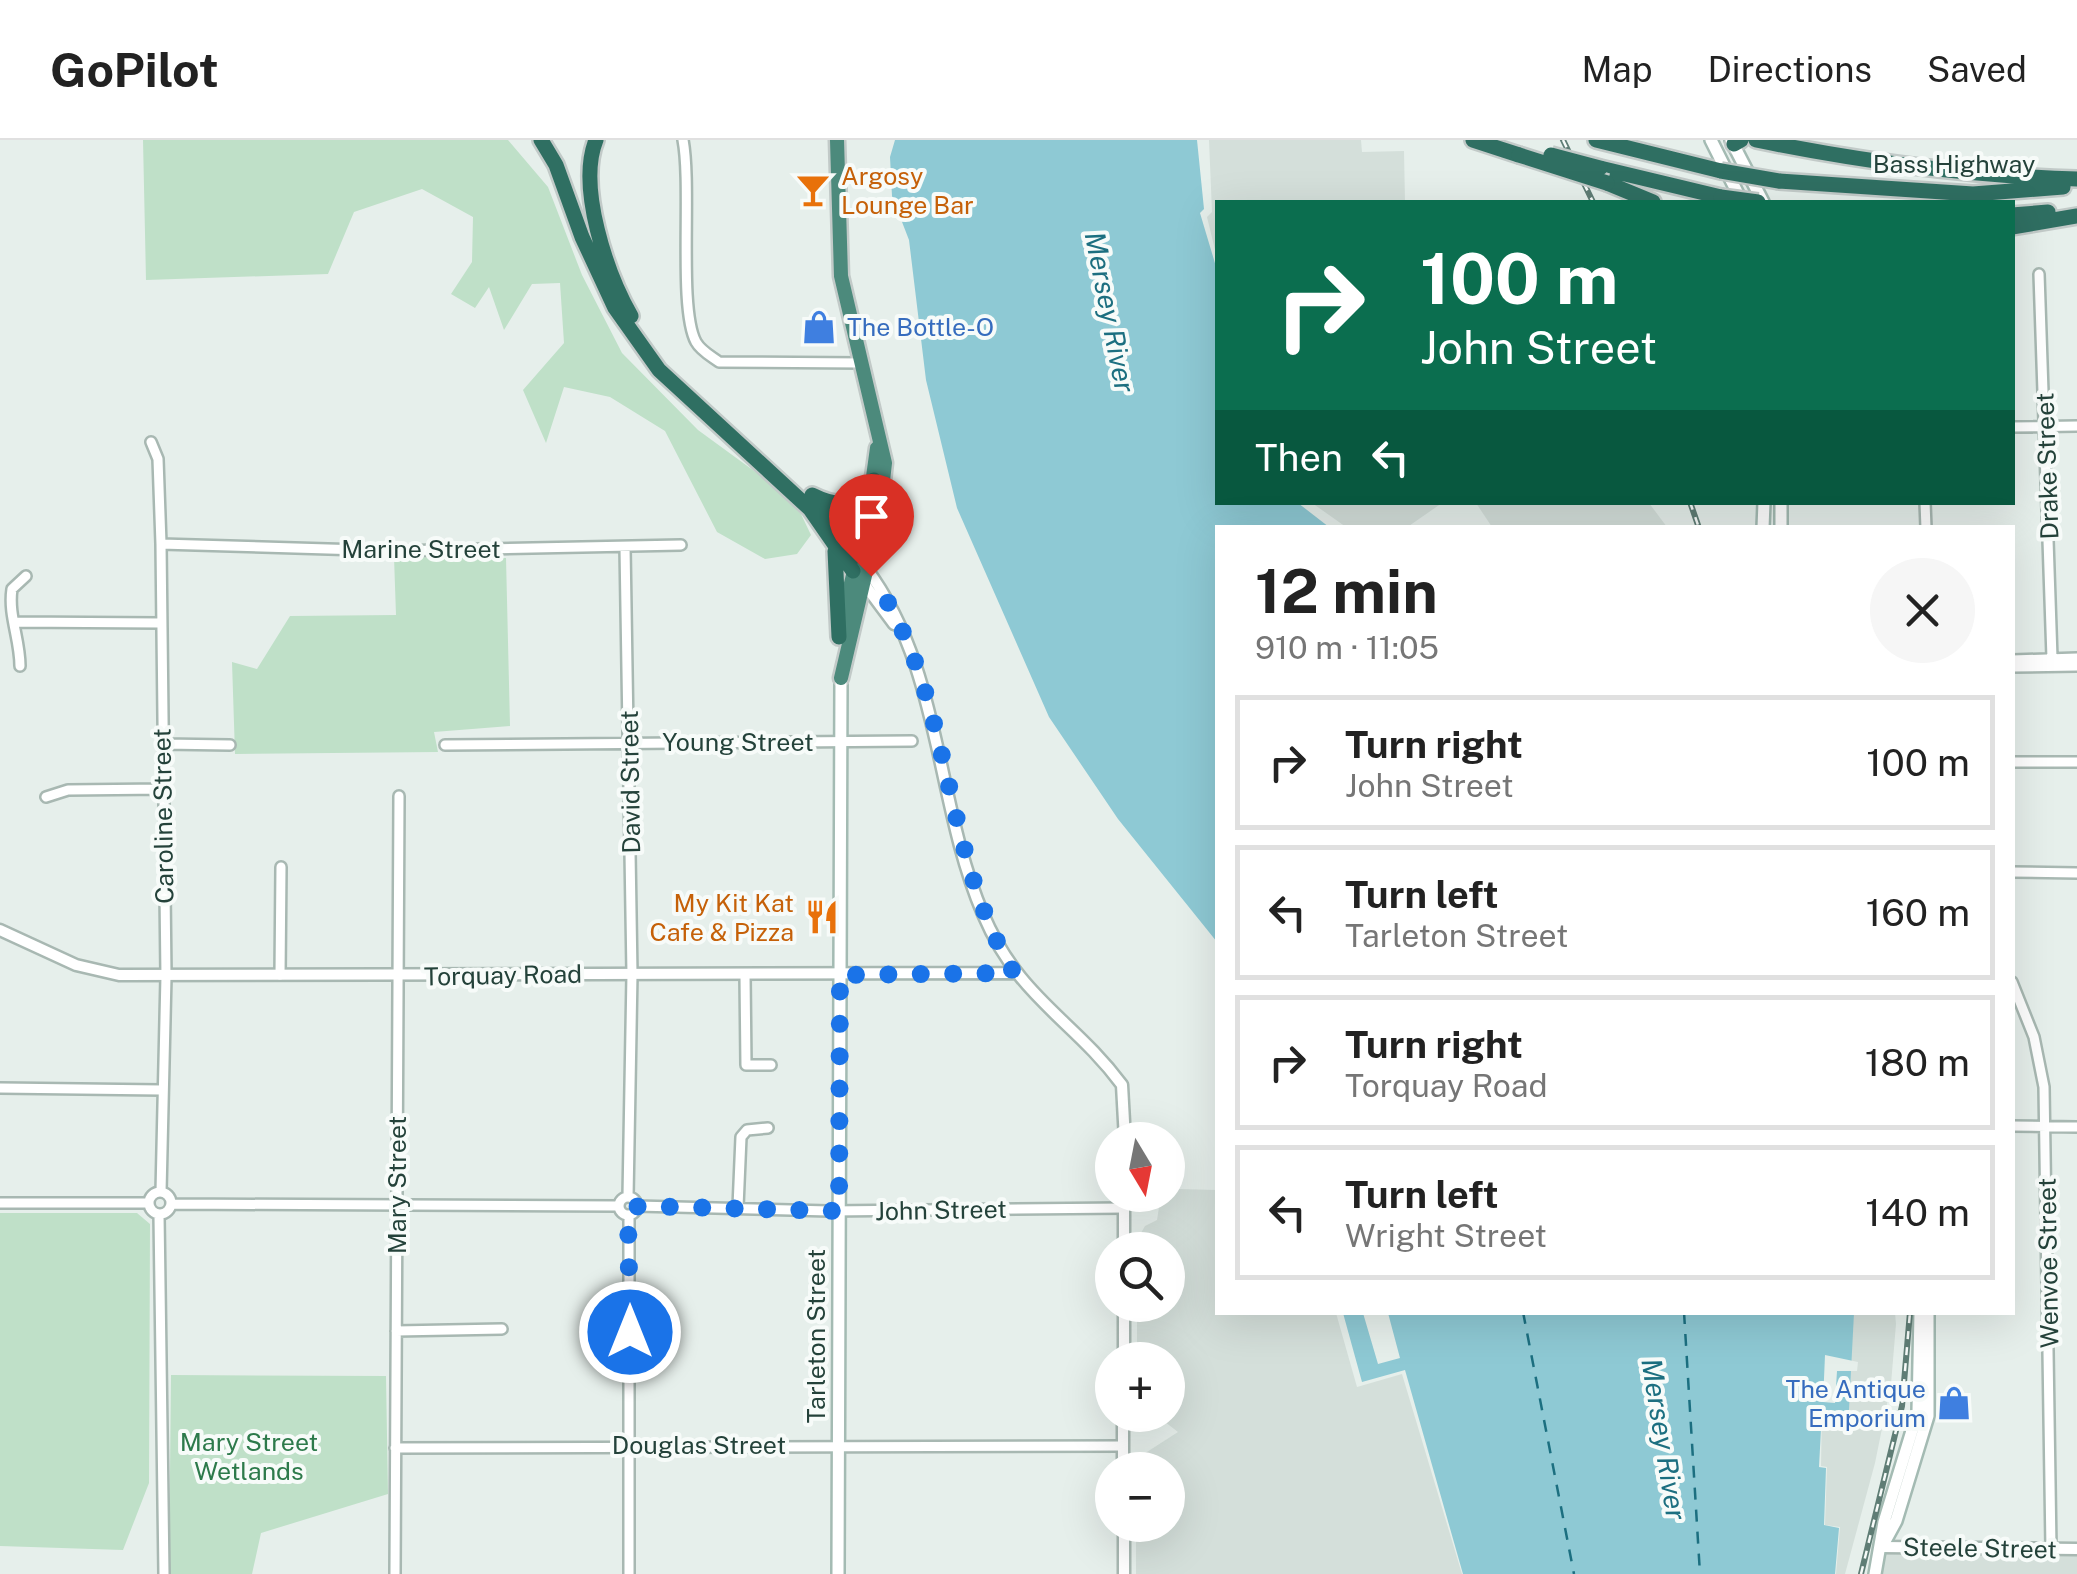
<!DOCTYPE html>
<meta charset="utf-8">
<style>
:root{--surface:#fff;--page:#f6f6f6;--text:#222;--muted:#767676;--line:#e0e0e0}
body{margin:0;font-family:"Public Sans",sans-serif;background:var(--page);color:var(--text);height:100vh;display:flex;flex-direction:column;font-size:38px;white-space:nowrap}
*{box-sizing:border-box;margin:0}
p{font-size:32px;color:var(--muted)}
.icon{flex:none;width:55px;height:55px;fill:none;stroke:currentColor;stroke-width:2;stroke-linecap:round;stroke-linejoin:round}
.map{position:relative;flex:1;overflow:hidden}
.details{position:absolute;left:1215px;top:385px;width:800px;height:790px;display:flex;flex-direction:column;background:var(--surface);border-radius:0px;box-shadow:0 10px 40px #0002}
.details>*{flex:none}
.hud{position:absolute;left:1215px;top:60px;width:800px;height:305px;border-radius:0px;box-shadow:0 10px 40px #0002;background:#0b6e4f;color:#fff;overflow:hidden}
.needle{width:65px;rotate:170deg}
.controls{position:absolute;left:1095px;top:982px;display:grid;gap:20px}
.controls a{display:grid;place-items:center;width:90px;height:90px;border-radius:50%;background:var(--surface);box-shadow:0 10px 40px #0002;font-size:50px}
.pin{position:absolute;display:grid;place-items:center;width:85px;height:85px;color:#fff;margin:-102px -42px;border-radius:50% 50% 50% 0;rotate:-45deg;box-shadow:0 0 10px #0007}
.pin .icon{rotate:45deg}
.me{position:absolute;width:110px;margin:-55px;rotate:0deg;stroke-linejoin:round;filter:drop-shadow(0 0 8px #0008)}
.turn{display:flex;align-items:center;gap:35px;height:210px;padding:0 40px;font-size:45px}
.turn .icon{width:130px;height:130px;stroke-width:2.5}
.turn b{display:block;font-size:70px;line-height:85px}
.then{display:flex;align-items:center;height:95px;padding:0 40px;background:#0003;gap:20px;font-size:38px}
.round{display:grid;place-items:center;flex:none;width:105px;height:105px;border-radius:52px;background:var(--page)}
.overview{display:flex;align-items:center;justify-content:space-between;height:170px;padding:0 40px}
h1{font-size:60px;font-weight:700;line-height:75px}
ul{padding:0;list-style:none}
li{display:flex;align-items:center;gap:30px;height:135px;margin:0 20px 15px;padding:0 20px;border:5px solid var(--line);border-radius:0px}
li div{flex:1}
li b{display:block;font-size:38px}
li em{font-style:normal}
header{display:flex;align-items:center;gap:60px;box-sizing:border-box;height:140px;padding:0 50px;background:var(--surface);border-bottom:2px solid var(--line)}
header strong{font-size:48px}
nav{display:flex;gap:55px;margin-inline-start:auto;font-size:35px}
.map>svg:first-child{display:block}
.built{fill:#d4dfda}
.green{fill:#bfe0c8}
.water{fill:#8ec9d4}
.pier{fill:#e6efeb}
.lines{fill:none;stroke-linecap:round;stroke-linejoin:round}
.ferry{stroke:#1c6f80;stroke-width:2.5;stroke-dasharray:12 10;stroke-linecap:butt}
.minor-casing{stroke:#a8b8b2;stroke-width:14}
.tertiary-casing{stroke:#a8b8b2;stroke-width:15}
.secondary-casing{stroke:#a4bbb3;stroke-width:16}
.trunk-casing{stroke:#c2cac8;stroke-width:19}
.motorway-casing{stroke:#c2cac8;stroke-width:20}
.minor{stroke:#fff;stroke-width:9}
.tertiary{stroke:#fff;stroke-width:10}
.secondary{stroke:#fff;stroke-width:11}
.trunk{stroke:#4c8a7c;stroke-width:14}
.motorway{stroke:#2f6f62;stroke-width:15}
.rail-casing{stroke:#5f7d75;stroke-width:6}
.rail{stroke:#f7fbf9;stroke-width:2.5;stroke-dasharray:8;stroke-linecap:butt}
.motorway-bridge-casing{stroke:#c2cac8;stroke-width:20;stroke-linecap:butt}
.motorway-bridge{stroke:#2f6f62;stroke-width:15}
.route{stroke:#1a73e8;stroke-width:18;stroke-dasharray:0 32.4}
.labels{text-anchor:middle;stroke-width:8;stroke-linejoin:round;paint-order:stroke}
.street-label{font-size:25px;fill:#24423a;stroke:#f7fbf9}
.food-label{font-size:25px;fill:#c56008;stroke:#f7fbf9;text-anchor:start}
.shop-label{font-size:25px;fill:#366cbe;stroke:#f7fbf9;text-anchor:start}
.park-label{font-size:25px;fill:#2d7a4b;stroke:#f7fbf9}
.water-label{font-size:28px;font-style:italic;fill:#1c6f80;stroke:#f7fbf9}
</style>
<header>
<strong>GoPilot</strong>
<nav><a>Map</a><a>Directions</a><a>Saved</a></nav>
</header>
<div class="map">
<svg width="2077" height="1434" viewBox="0 0 2077 1434">
<rect width="100%" height="100%" fill="#e6efeb"/>
<path class="built" d="M1209,0H1361L1362,12L1404,11L1405,62H1218L1217,118L1207,77L1212,72Z
M1312,363H1442L1406,388L1346,387Z
M1476,363H1649L1667,387H1492Z
M1168,1034L1178,1049L1217,1050L1218,1172L1336,1173L1357,1247L1402,1234L1462,1434H1136V1385H1168V1330H1136V1319L1178,1292L1156,1275H1168V1220H1137V1165H1168V1110H1137V1100L1145,1086L1157,1080L1161,1055H1168Z
M1849,1173H1895L1896,1184L1891,1244L1875,1323L1845,1434H1836L1840,1387L1825,1385L1827,1327L1821,1326L1823,1212Z
M1882,1407L2077,1409V1434H1875Z"/>
<path class="green" d="M143,0H508L548,47L582,135L622,213L698,290L761,336L801,374L811,395L797,414L765,419L717,392L665,291L610,257L564,247L546,303L523,250L564,203L560,143L532,144L504,190L489,147L475,168L451,154L472,122L473,77L422,49L354,72L328,134L146,140Z
M394,417L506,418L510,586L434,592L438,612L235,614L232,522L257,529L290,476L396,475Z
M0,1073H137L150,1084L149,1343L123,1410L0,1406Z
M171,1235L386,1236L388,1354L261,1393L252,1434H169Z"/>
<path class="water" d="M895,0H1197L1204,69L1200,73L1217,130L1218,362L1298,363L1329,387L1218,388L1217,802L1118,679L1049,577L957,368L926,240L909,100L892,56L890,17Z
M1343,1173H1854L1848,1289H1821L1819,1327L1826,1328L1824,1385L1839,1388L1835,1434H1463L1405,1230L1362,1242Z"/>
<path class="pier" d="M1363,1173H1388L1400,1218L1378,1224Z
M1825,1215L1858,1222L1857,1231H1837L1836,1247L1856,1249L1855,1257L1836,1256L1835,1263L1823,1262Z"/>
<g class="lines">
<path class="ferry" d="M1523,1172L1574,1434
M1684,1172L1700,1434"/>
<g class="minor-casing">
<path id="minor" d="M683,0C692,47 678,169 696,202C701,211 711,216 719,222L862,223
M2039,134L2052,518
M2012,287L2077,286
M151,302L158,319L161,404L166,836L161,1052
M1925,362L1926,388
M161,404L394,411L681,405
M625,407L632,834L628,1057
M15,482L160,483
M2012,520L2077,518
M20,526C20,499 8,475 12,449L26,436
M2012,527L2077,526
M163,604L230,605
M445,605L912,601
M2012,622H2077
M46,657L68,650L163,649
M2012,732L2077,733
M280,835L281,727
M745,835L746,925H771
M2012,842L2034,897L2044,947L2051,1409
M0,948L161,950
M2012,986L2077,987
M149 1063a11 11 0 1 1 22 0a11 11 0 1 1-22 0Z
M619 1066a9 9 0 1 1 18 0a9 9 0 1 1-18 0Z
M0,1063H149
M172,1064L619,1066
M637,1066L829,1071L1124,1068
M738,1067L741,997L747,990L768,988
M159,1075L164,1434
M629,1076V1434
M396,1191L502,1189
M395,1308L1123,1306
M395,1434L399,656"/>
</g>
<g class="tertiary-casing">
<path id="tertiary" d="M866,428C942,529 935,662 983,774C1019,859 1073,879 1122,945L1125,1000
M862,441L894,484
M0,790L76,825L119,835L1015,833
M1124,1110V1055
M1124,1220V1165
M1123,1275V1330
M1124,1385V1434
M1882,1407L2077,1409"/>
</g>
<g class="secondary-casing">
<path id="secondary" d="M1711,0L1742,62
M1731,0L1763,62
M1781,362V388
M1763,388L1764,362
M1883,1405L1896,1381L1928,1276V1172
M838,1434L841,538
M1875,1434L1884,1382L1918,1271L1920,1172"/>
</g>
<g class="trunk-casing">
<path id="trunk" d="M837,0L841,136L885,323L879,376L841,538
M841,483L867,380L877,308"/>
</g>
<g class="motorway-casing">
<path id="motorway" d="M541,0L556,25L582,97L615,168L659,230L810,369L853,431
M596,0C577,47 607,134 631,176
M1473,0L1519,15
M1596,0L1721,31
M1756,0C1864,22 1967,36 2077,39
M1734,4L1741,0
M1600,28L1721,57
M1779,41L1973,54L2063,47
M1607,43L1653,62
M2012,75L2048,72
M2012,87L2077,76
M812,355C836,367 864,371 874,340
M813,361L857,416
M835,411L839,497"/>
</g>
<use href="#minor" class="minor"/>
<use href="#tertiary" class="tertiary"/>
<use href="#secondary" class="secondary"/>
<use href="#trunk" class="trunk"/>
<use href="#motorway" class="motorway"/>
<g class="rail-casing">
<path id="rail" d="M1563,0L1593,62
M1690,362L1699,388
M1861,1434L1902,1266L1910,1172"/>
</g>
<use href="#rail" class="rail"/>
<g class="motorway-bridge-casing">
<path id="motorway-bridge" d="M1519,15L1607,43
M1551,15L1600,28
M1721,31L1779,41
M1721,57L1758,62"/>
</g>
<use href="#motorway-bridge" class="motorway-bridge"/>
</g>
<g class="lines">
<path class="route" d="M630,1192L628,1076L638,1066L839,1071L840,835L1014,833C940,711 954,552 871,436"/>
</g>
<defs>
<g id="bar-bare" transform="scale(2.7)"><path d="M-6-5H6L.8 .8V4.5H3.5V6h-7V4.5H-.8V.8Z" fill="#e8710a" stroke="#f7fbf9" stroke-width="2.5" paint-order="stroke"/></g>
<g id="shop-bare" transform="scale(2.7)"><path d="M-5-2.5h2.3a2.7 3.5 0 0 1 5.4 0H5L5.5 6h-11ZM-1.5-2.5h3a1.5 2.3 0 0 0-3 0Z" fill="#3f7fe0" stroke="#f7fbf9" stroke-width="2.5" paint-order="stroke"/></g>
<g id="restaurant-bare" transform="scale(2.7)"><path d="M-5-6h1v4h1v-4h1v4h1v-4h1v5L-1.5 .5V6h-2V.5L-5-1ZM5-6V6H3V1.5H1.5Q1.5-4 5-6Z" fill="#e8710a" stroke="#f7fbf9" stroke-width="2.5" paint-order="stroke"/></g>
</defs>
<g fill-rule="evenodd">
<use href="#bar-bare" x="813" y="50"/>
<use href="#shop-bare" x="819" y="187"/>
<use href="#restaurant-bare" x="822" y="777"/>
<use href="#shop-bare" x="1954" y="1263"/>
</g>
<g class="labels">
<g class="street-label">
<text x="1954" y="33">Bass Highway</text>
<text transform="translate(2047 326) rotate(-92)" y="9">Drake Street</text>
<text x="421" y="418">Marine Street</text>
<text x="738" y="611">Young Street</text>
<text transform="translate(630 642) rotate(-91)" y="9">David Street</text>
<text transform="translate(163 676) rotate(-91)" y="9">Caroline Street</text>
<text transform="translate(503 835) rotate(-1)" y="9">Torquay Road</text>
<text transform="translate(397 1045) rotate(-90)" y="9">Mary Street</text>
<text transform="translate(941 1070) rotate(-1)" y="9">John Street</text>
<text transform="translate(2048 1123) rotate(-91)" y="9">Wenvoe Street</text>
<text transform="translate(816 1196) rotate(-90)" y="9">Tarleton Street</text>
<text x="699" y="1314">Douglas Street</text>
<text transform="translate(1980 1408) rotate(1)" y="9">Steele Street</text>
</g>
<g class="food-label">
<text x="841" y="45">Argosy<tspan x="841" dy="29">Lounge Bar</tspan></text>
<text x="794" y="772" text-anchor="end">My Kit Kat<tspan x="794" dy="29">Cafe &amp; Pizza</tspan></text>
</g>
<g class="shop-label">
<text x="847" y="196">The Bottle-O</text>
<text x="1926" y="1258" text-anchor="end">The Antique<tspan x="1926" dy="29">Emporium</tspan></text>
</g>
<g class="park-label">
<text x="249" y="1311">Mary Street<tspan x="249" dy="29">Wetlands</tspan></text>
</g>
<g class="water-label">
<text transform="translate(1110 172) rotate(79)" y="10">Mersey River</text>
<text transform="translate(1664 1299) rotate(81)" y="10">Mersey River</text>
</g>
</g>
</svg>
<div class="controls">
<a><svg class="needle" viewBox="-14 -14 28 28"><path d="M0-13l5 13h-10z" fill="#e53935"/><path d="M0 13l5-13h-10z" fill="#767676"/></svg></a>
<a><svg class="icon" aria-label="search" viewBox="0 0 24 24"><circle cx="10" cy="10" r="6"/><path d="M15 15l6 6"/></svg></a>
<a>+</a>
<a>−</a>
</div>
<div class="pin" style="left:871px;top:436px;background:#d93025"><svg class="icon" aria-label="arrive" viewBox="0 0 24 24"><path d="M6 21V4h12l-3 4 3 4H6"/></svg></div>
<svg class="me" style="left:630px;top:1192px" viewBox="-20 -20 40 40"><circle r="17" fill="#1a73e8" stroke="#fff" stroke-width="3"/><path d="M0-11L8 9 0 5-8 9z" fill="#fff"/></svg>
<div class="hud">
<div class="turn"><svg class="icon" aria-label="right" viewBox="0 0 24 24"><path d="M7 20v-9h11M14 6l5 5-5 5"/></svg><div><b>100 m</b>John Street</div></div>
<div class="then">Then<svg class="icon" aria-label="left" viewBox="0 0 24 24"><path d="M17 20v-9H6M10 6l-5 5 5 5"/></svg></div>
</div>
<section class="details">
<div class="overview"><div><h1>12 min</h1><p>910 m · 11:05</p></div><a class="round"><svg class="icon" aria-label="close" viewBox="0 0 24 24"><path d="M6 6l12 12M18 6L6 18"/></svg></a></div>
<ul>
<li><svg class="icon" aria-label="right" viewBox="0 0 24 24"><path d="M7 20v-9h11M14 6l5 5-5 5"/></svg><div><b>Turn right</b><p>John Street</p></div><em>100 m</em></li>
<li><svg class="icon" aria-label="left" viewBox="0 0 24 24"><path d="M17 20v-9H6M10 6l-5 5 5 5"/></svg><div><b>Turn left</b><p>Tarleton Street</p></div><em>160 m</em></li>
<li><svg class="icon" aria-label="right" viewBox="0 0 24 24"><path d="M7 20v-9h11M14 6l5 5-5 5"/></svg><div><b>Turn right</b><p>Torquay Road</p></div><em>180 m</em></li>
<li><svg class="icon" aria-label="left" viewBox="0 0 24 24"><path d="M17 20v-9H6M10 6l-5 5 5 5"/></svg><div><b>Turn left</b><p>Wright Street</p></div><em>140 m</em></li>
</ul>
</section>
</div>
